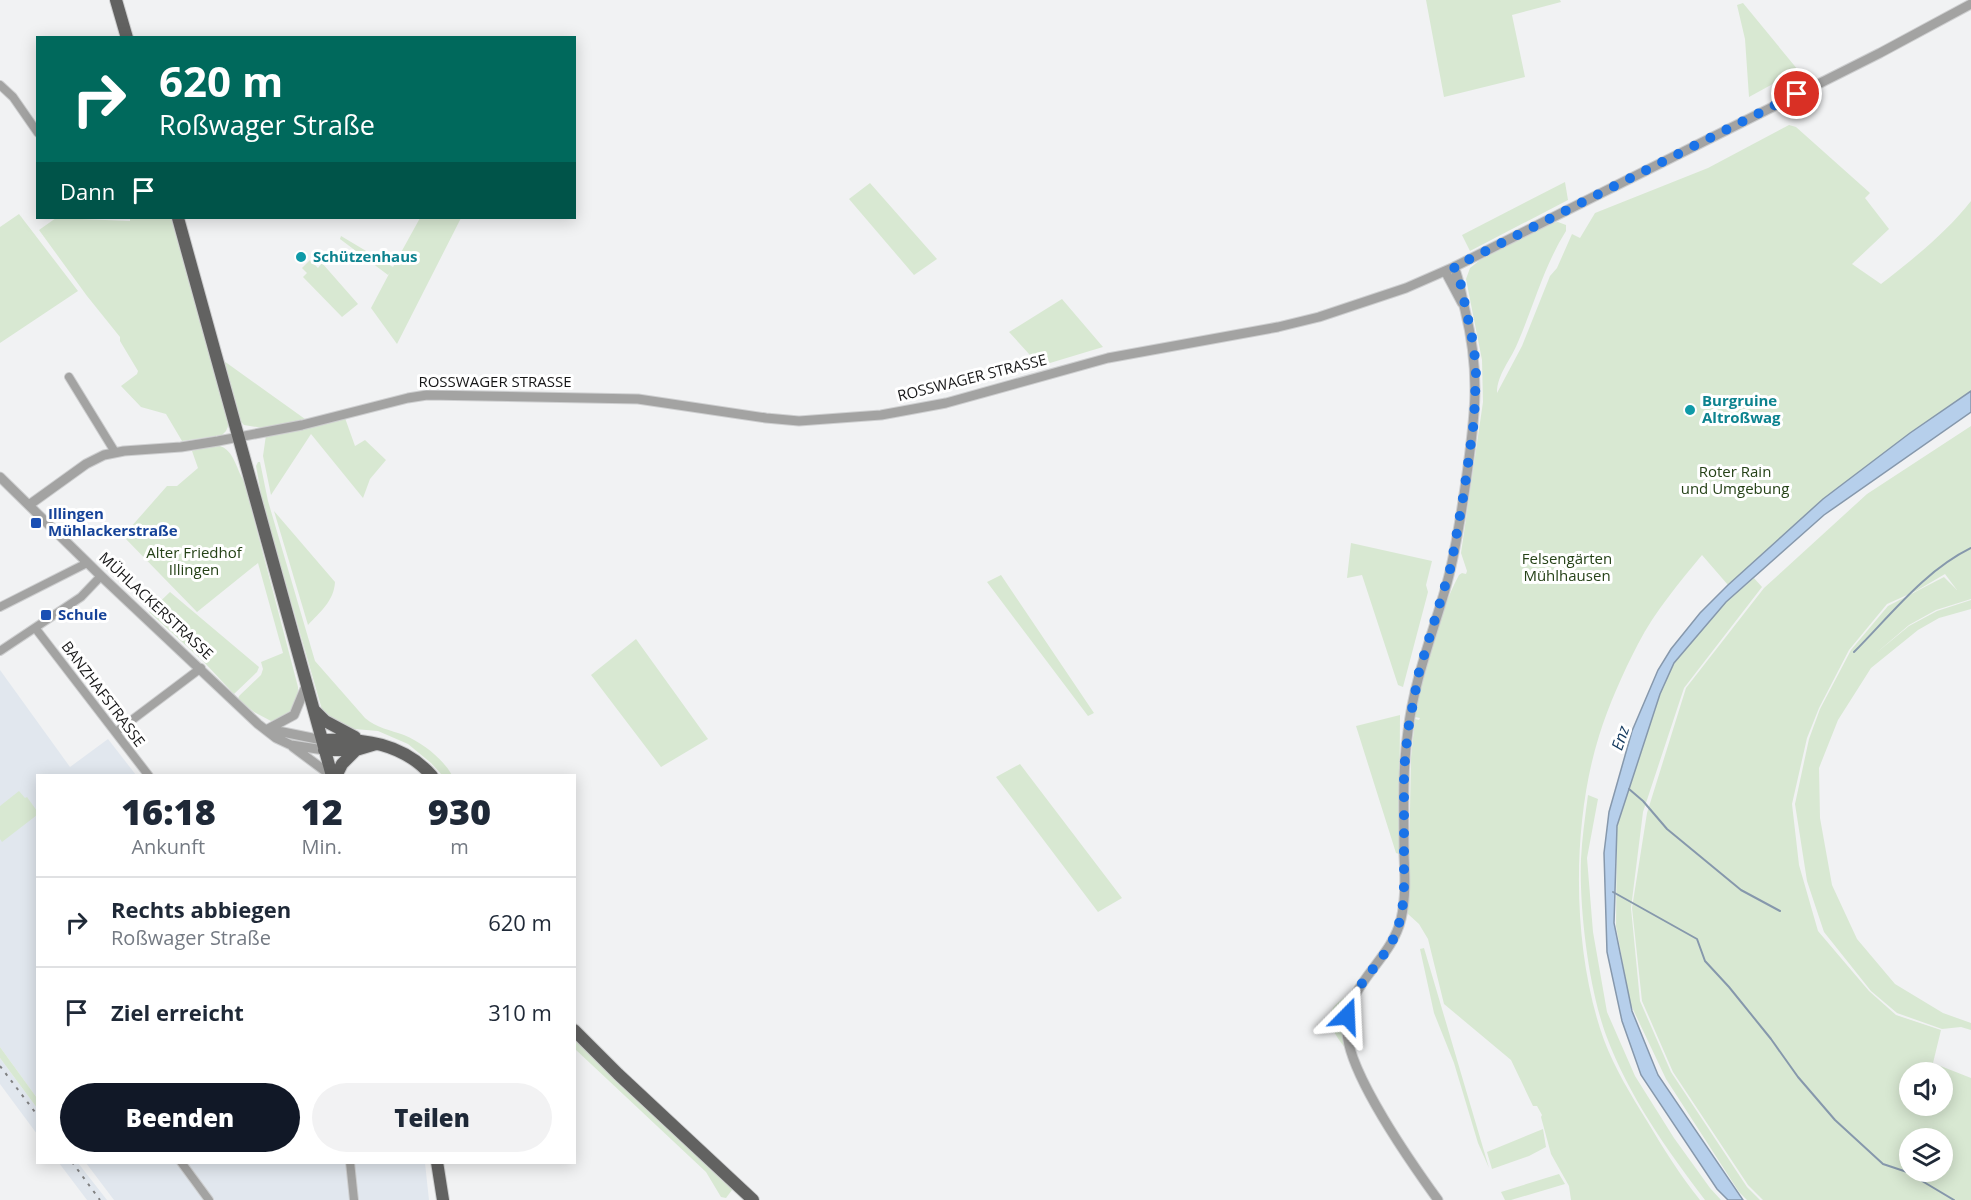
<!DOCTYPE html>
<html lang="de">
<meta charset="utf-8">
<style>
:root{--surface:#fff;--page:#f2f2f3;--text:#1f2937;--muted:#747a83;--line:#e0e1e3;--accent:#111827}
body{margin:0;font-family:"Open Sans",sans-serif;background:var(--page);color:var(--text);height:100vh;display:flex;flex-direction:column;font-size:22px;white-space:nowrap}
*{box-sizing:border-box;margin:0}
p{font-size:20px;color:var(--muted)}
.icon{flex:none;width:33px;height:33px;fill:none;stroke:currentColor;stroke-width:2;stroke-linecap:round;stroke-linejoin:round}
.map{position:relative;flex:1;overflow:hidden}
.panel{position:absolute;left:36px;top:774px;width:540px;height:390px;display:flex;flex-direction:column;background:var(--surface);border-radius:0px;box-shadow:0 3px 15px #0003}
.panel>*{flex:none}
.hud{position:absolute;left:36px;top:36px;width:540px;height:183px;border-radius:0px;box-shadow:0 3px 15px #0003;background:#00695c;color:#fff;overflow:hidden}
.buttons{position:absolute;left:1899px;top:1062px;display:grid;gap:12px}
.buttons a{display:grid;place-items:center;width:54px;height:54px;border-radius:50%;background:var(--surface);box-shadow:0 3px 15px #0003;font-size:30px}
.pin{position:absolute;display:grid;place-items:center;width:51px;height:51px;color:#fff;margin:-26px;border:3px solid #fff;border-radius:50%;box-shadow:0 2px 6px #0007}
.me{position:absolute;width:66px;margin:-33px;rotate:21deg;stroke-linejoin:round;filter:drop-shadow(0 0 4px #0008)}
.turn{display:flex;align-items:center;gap:21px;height:126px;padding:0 24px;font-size:27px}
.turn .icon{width:78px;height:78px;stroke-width:2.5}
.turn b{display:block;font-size:42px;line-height:51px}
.then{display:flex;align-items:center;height:57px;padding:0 24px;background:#0003;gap:12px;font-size:22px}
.eta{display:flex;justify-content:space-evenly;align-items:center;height:102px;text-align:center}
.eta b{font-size:36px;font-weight:800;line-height:42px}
.button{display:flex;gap:12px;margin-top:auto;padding:12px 24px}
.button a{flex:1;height:69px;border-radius:36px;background:var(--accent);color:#fff;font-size:24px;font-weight:800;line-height:69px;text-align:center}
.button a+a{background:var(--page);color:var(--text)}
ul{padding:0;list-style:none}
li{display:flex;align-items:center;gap:18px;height:90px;padding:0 24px;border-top:2px solid var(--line)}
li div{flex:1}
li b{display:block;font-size:22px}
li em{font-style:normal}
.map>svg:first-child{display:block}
.built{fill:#e1e7ee}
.green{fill:#d8e8d2;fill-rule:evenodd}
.water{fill:#b6cfeb;stroke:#8698ac;stroke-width:1.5}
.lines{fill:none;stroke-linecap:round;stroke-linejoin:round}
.stream{stroke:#8698ac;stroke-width:2}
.minor-casing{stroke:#cecfd0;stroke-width:10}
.tertiary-casing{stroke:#cecfd0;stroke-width:11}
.primary-casing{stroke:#cecfd0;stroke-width:14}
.minor{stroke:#a3a3a2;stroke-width:8}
.tertiary{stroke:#a3a3a2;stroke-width:9}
.primary{stroke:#626261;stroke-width:12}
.rail{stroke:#808182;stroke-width:2;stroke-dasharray:3 6;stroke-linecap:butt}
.route{stroke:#1a73e8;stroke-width:10;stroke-dasharray:0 18}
.culture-dot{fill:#0f9aa8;stroke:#fff;stroke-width:2}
.transit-dot{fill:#1a4fb4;stroke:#fff;stroke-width:2}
.labels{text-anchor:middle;stroke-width:6;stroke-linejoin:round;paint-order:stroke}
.culture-label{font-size:15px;font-weight:bold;fill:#0d838f;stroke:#fff;text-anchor:start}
.street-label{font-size:15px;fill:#171718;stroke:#fff}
.park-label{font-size:15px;fill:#254217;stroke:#fff}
.transit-label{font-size:15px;font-weight:bold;fill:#164399;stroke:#fff;text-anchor:start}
.water-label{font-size:16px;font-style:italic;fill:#13395e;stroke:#fff}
</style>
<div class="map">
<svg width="1971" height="1200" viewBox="0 0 1971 1200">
<rect width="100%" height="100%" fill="#f1f2f3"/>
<path class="built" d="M0,670L70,767L108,739L136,775L38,776L37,1098L0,1047Z
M0,1058L37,1108V1134L0,1084Z
M59,1163H78L107,1200H87Z
M86,1163H425L429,1200H114Z"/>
<path class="green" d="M1426,0H1560L1561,2L1512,15L1525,77L1444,97Z
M1743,3L1798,70L1749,97L1745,39L1737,5Z
M1789,125L1796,127L1870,193L1865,198L1889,229L1852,264L1881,284C1913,259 1946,233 1971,201V391L1910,433L1823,499L1728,585L1702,555C1679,583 1655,611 1638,644C1623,673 1609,704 1599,736C1571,825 1572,952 1604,1040C1615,1069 1631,1095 1647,1121C1663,1148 1680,1175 1700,1200H1571L1569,1186L1551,1154L1541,1117L1542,1115L1537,1106H1533L1511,1060L1444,1004L1428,939L1419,924L1408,914L1411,757L1415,719L1419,720L1420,718L1415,717C1422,674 1439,612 1459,575L1462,573L1466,574L1467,571L1461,553L1483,402L1482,360L1466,279L1470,268L1480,260L1552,223L1558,222L1566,225V231C1544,266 1534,305 1518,342C1511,360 1497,374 1497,393L1522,346L1550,276L1557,268L1572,234L1580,238L1595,213L1708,168Z
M1565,182L1568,200L1470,251L1462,235Z
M870,183L937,259L914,275L849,199Z
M19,214L78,291L0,343V227Z
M56,218L130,221V218H171L229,424L226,431L222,435L182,441L166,414L141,407L121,386L137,374L138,371L120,341V337L87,296L39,230Z
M420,218H461L397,344L371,308L390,272L388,275L340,239L341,236L393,267Z
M310,260L318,268L322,263L358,304L342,317L303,277L307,273L302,268Z
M1062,299L1103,347L1040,366L1009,332Z
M224,361L305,419L263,428L244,425L240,421Z
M345,418L355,446L365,440L386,460L370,479L363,498L311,434L271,495L263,456L266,435Z
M1971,426V599L1936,610L1909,625L1875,654L1909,626L1937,611L1971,600V609L1939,618L1918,630L1871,668L1838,720L1819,768L1820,818L1832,885L1857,939L1895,984L1943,1013L1971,1023V1030L1961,1027L1942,1029L1897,1013L1871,991L1824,932L1807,881L1795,804L1809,739L1820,709L1851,650L1888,606L1944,577L1957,590L1945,574L1916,591L1887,604L1849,650L1819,708L1807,738L1792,804L1799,865L1818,931L1869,991L1896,1015L1941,1030L1933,1063L1971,1078V1200H1763L1748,1185L1673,1072L1642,1001L1632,908L1647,813L1686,688L1764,588L1867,494ZM1910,1072H1942V1106H1910ZM1910,1138H1942V1172H1910Z
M215,445C234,447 235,467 244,481L298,687C298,709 292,716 271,721L254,712L238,699L239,696L261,675L263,669L261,662L283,653L258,563L197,612L123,536L167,486H177L198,468L192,451Z
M258,462H260L268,501L315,661L365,718C377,728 390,730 404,735C423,743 442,758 452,775H442L431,763L408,744L378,731L343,728L323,713L263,504L256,466Z
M274,511L335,582C334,601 320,612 308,625Z
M1351,543L1432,561L1426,585L1428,592L1403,687L1398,685L1362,575L1347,578Z
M1001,575L1094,713L1088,716L987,582Z
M1754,578L1762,587L1684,688L1643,812L1631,908L1640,1001L1671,1072L1747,1187L1760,1200H1747L1739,1192L1666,1079L1630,1003L1616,926L1617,826L1660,694L1674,662L1726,602Z
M170,592L259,667L257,672L234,694L202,660L149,612Z
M636,639L708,739L661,767L591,675Z
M1400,715L1399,854L1396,853L1356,726Z
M1020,764L1122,898L1098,912L996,777Z
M19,791L25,798L27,797L37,811V815L2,842L0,839V806Z
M1588,795L1598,799L1587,858L1593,932L1607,1012L1635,1076L1674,1138L1710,1188L1721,1200H1705C1667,1150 1628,1095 1606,1035C1589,989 1579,909 1581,859C1582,838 1585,817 1588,795Z
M1424,948L1489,1168L1478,1143L1454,1063L1434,1013L1420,949Z
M1357,990L1349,1008L1351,1055C1342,1044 1323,1023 1333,1008C1339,1000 1349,995 1357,990Z
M574,1038L731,1186L732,1190L726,1198L721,1197L706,1172L575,1049Z
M0,1047L37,1098V1108L0,1058Z
M1543,1129L1546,1147L1529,1156L1492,1169L1487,1152Z
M1559,1174L1565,1184L1511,1200H1505L1501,1192Z"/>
<path class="water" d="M1971,391V412L1824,515L1726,602L1674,663L1660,694L1617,826L1614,923L1632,1011L1658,1075L1743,1200H1728L1717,1189L1641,1075L1622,1021L1607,952L1604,853L1609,812L1632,731L1658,670L1671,649L1700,613L1728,585L1823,499L1910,433Z"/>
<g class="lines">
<path class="stream" d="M1854,652C1890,616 1924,571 1971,548
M1629,789L1643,801L1667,829L1741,890L1780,911
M1613,892L1697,939L1705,961L1729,987L1771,1039L1798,1077L1835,1120L1883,1164L1907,1172L1954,1200"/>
<g class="minor-casing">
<path id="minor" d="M0,85L13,97L38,133
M69,377L115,452
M0,607L87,563
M36,629L149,776
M0,651L81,597L101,576
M116,732L201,668
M181,1162L209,1200
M350,1162L354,1200"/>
</g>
<g class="tertiary-casing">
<path id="tertiary" d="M1445,271L1462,303
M0,477L101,576L258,724L276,738L291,745L324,750
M29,505L86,464L104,455L124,451L181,447L218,441L302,425L408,398L427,395L638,399L766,418L799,421L881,415L946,403L1108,358L1278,327L1319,317L1406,288L1454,267L1880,53L1971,4
M268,729L294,715L306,686
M268,729L322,740
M293,747L332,776
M1438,1200C1412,1164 1349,1074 1347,1032C1344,984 1391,962 1401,919C1406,898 1405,876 1404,855C1404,813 1402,772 1408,731C1414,680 1433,633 1447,583C1456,550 1461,515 1466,481C1475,417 1481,374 1465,310C1461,295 1460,281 1454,267"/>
</g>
<g class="primary-casing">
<path id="primary" d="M116,0L127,38
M178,218L332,776
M315,711L325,721L355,737
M322,740C363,738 403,743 432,776
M324,750H356L376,744
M336,776L342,764L356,750
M574,1030L618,1074L753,1200
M437,1162L443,1200"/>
</g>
<use href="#minor" class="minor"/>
<use href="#tertiary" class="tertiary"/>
<use href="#primary" class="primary"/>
<path class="rail" d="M0,1066L38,1116
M72,1162L100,1200"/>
</g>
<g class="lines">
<path class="route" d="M1347,1016L1357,990L1391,945L1402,915L1404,886V770L1408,730L1419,672L1451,566L1464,492L1474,421L1476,374L1474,347L1460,281L1454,267L1797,94"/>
</g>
<g class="culture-dot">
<circle cx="301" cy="257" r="6"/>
<circle cx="1690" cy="410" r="6"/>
</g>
<g class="transit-dot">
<rect x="30" y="517" width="12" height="12" rx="3"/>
<rect x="40" y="609" width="12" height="12" rx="3"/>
</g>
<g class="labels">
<g class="culture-label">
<text x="313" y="262">Schützenhaus</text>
<text x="1702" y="406">Burgruine<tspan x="1702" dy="17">Altroßwag</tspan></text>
</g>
<g class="street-label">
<text transform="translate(972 378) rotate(-14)" y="5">ROSSWAGER STRASSE</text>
<text x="495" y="387">ROSSWAGER STRASSE</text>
<text transform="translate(156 606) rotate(43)" y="5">MÜHLACKERSTRASSE</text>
<text transform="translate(103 694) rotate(53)" y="5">BANZHAFSTRASSE</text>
</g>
<g class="park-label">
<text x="1735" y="477">Roter Rain<tspan x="1735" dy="17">und Umgebung</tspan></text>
<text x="194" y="558">Alter Friedhof<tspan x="194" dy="17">Illingen</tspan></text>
<text x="1567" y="564">Felsengärten<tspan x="1567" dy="17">Mühlhausen</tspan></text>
</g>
<g class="transit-label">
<text x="48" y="519">Illingen<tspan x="48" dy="17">Mühlackerstraße</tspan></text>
<text x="58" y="620">Schule</text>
</g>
<g class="water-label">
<text transform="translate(1620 738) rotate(-71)" y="6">Enz</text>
</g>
</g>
</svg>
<div class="buttons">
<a><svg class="icon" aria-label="sound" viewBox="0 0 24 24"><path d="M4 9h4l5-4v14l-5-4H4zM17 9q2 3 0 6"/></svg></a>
<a><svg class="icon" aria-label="layers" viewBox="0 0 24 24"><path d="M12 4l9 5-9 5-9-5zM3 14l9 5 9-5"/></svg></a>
</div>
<div class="pin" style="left:1797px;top:94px;background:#d93025"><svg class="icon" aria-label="arrive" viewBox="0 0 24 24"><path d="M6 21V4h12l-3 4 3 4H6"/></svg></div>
<svg class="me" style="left:1347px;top:1016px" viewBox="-20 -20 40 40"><path d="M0-17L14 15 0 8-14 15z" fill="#1a73e8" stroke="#fff" stroke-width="4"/></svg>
<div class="hud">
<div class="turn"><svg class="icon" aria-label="right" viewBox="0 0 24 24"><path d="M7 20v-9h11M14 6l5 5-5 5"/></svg><div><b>620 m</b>Roßwager Straße</div></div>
<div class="then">Dann<svg class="icon" aria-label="arrive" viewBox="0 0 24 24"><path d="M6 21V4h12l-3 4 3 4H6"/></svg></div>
</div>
<section class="panel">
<div class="eta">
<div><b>16:18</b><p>Ankunft</p></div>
<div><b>12</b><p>Min.</p></div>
<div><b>930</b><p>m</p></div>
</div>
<ul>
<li><svg class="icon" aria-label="right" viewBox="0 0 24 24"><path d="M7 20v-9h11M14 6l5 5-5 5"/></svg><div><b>Rechts abbiegen</b><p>Roßwager Straße</p></div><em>620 m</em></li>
<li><svg class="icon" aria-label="arrive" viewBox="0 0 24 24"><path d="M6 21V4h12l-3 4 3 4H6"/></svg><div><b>Ziel erreicht</b></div><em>310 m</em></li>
</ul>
<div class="button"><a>Beenden</a><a>Teilen</a></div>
</section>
</div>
